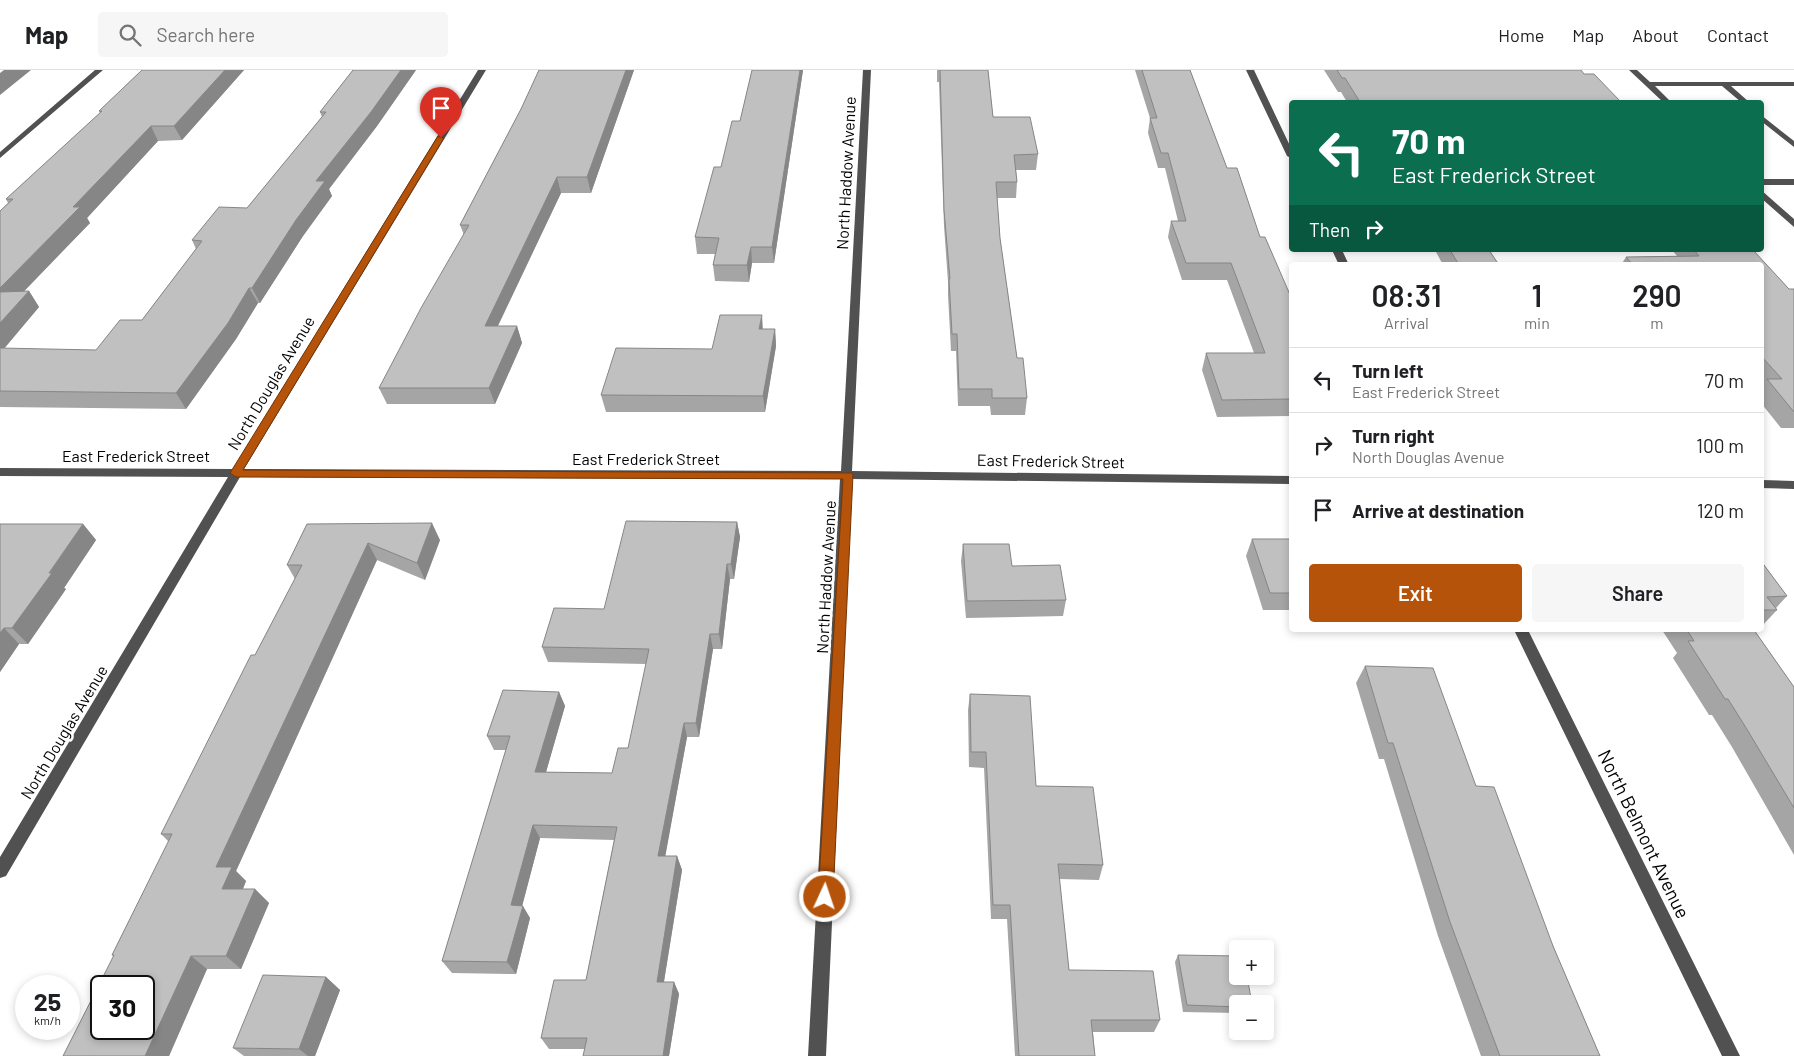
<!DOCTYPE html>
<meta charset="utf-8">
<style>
:root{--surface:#fff;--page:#f6f6f6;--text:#202124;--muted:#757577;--line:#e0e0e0;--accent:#b45309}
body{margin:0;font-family:Barlow,sans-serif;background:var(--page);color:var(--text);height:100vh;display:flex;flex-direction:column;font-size:19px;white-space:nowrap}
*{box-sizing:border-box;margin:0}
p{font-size:16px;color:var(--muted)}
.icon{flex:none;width:28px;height:28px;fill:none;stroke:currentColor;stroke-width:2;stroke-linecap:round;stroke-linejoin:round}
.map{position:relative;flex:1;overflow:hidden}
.sheet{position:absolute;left:1289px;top:192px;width:475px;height:370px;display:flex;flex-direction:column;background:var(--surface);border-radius:5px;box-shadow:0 2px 8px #0003}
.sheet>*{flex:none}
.hud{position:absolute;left:1289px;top:30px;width:475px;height:152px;border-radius:5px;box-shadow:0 2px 8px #0003;background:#0b6e4f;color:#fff;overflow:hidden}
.fabs{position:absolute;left:1229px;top:870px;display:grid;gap:10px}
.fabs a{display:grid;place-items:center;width:45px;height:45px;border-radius:5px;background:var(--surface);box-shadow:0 2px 8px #0003;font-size:25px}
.speed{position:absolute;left:15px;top:905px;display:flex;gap:10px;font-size:25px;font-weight:700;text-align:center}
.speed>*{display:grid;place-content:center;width:65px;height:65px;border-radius:50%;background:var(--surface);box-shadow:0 2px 8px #0003;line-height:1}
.speed small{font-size:12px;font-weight:400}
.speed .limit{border:2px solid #111;border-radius:8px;background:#fff;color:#111}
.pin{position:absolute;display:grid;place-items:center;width:42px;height:42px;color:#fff;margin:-51px -21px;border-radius:50% 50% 50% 0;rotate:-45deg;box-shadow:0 0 5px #0007}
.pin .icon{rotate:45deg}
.me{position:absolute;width:55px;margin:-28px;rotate:3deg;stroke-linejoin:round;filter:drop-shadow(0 0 4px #0008)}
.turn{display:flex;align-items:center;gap:18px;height:105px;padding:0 20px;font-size:22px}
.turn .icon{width:65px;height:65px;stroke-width:2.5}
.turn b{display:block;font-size:35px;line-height:42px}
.then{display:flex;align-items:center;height:48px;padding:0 20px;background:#0003;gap:10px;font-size:19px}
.eta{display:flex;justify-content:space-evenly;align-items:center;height:85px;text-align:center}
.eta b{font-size:30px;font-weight:600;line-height:35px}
.action{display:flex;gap:10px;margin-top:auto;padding:10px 20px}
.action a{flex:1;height:58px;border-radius:5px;background:var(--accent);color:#fff;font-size:20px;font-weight:600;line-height:58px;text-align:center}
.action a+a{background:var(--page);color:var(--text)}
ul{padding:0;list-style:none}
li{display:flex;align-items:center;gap:15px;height:65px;padding:0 20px;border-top:1px solid var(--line)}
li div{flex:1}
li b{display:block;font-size:19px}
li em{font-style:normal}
header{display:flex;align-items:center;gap:30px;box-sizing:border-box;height:70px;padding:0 25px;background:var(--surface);border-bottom:1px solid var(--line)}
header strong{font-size:24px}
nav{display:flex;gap:28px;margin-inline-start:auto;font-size:18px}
.search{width:350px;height:45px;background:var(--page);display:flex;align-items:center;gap:12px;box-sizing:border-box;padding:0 18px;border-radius:5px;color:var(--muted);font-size:19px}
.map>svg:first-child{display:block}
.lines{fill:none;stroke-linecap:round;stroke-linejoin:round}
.minor{fill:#515151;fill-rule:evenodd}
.wall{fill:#a5a5a5}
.shaded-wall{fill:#868686}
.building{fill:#c0c0c0;stroke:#868686;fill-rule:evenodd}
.route{fill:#b45309;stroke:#753606}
.labels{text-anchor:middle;stroke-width:5;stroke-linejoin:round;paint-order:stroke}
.street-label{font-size:16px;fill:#000;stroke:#fff}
.near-street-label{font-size:19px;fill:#000;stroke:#fff}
</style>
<header>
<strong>Map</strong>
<div class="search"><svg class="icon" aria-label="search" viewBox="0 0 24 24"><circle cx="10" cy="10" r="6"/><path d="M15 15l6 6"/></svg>Search here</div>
<nav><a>Home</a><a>Map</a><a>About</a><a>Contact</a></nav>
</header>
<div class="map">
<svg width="1794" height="986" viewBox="0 0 1794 986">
<rect width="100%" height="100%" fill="#fff"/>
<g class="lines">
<path class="minor" d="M95,0H103L0,88V82Z
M478,0H486L244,399L841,401L863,0H871L852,401L1291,406V414L852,409L826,986H808L840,409L240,407L6,806L0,808V787L228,407L0,406V398L233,399Z
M1246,0H1254L1291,78V88L1287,86Z
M1629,0H1637L1650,12H1794V16H1731L1749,32H1741L1722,16H1655L1671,32H1663Z
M1761,45L1794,71V77L1761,51Z
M1761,109H1794V115H1761Z
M1761,120L1794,149V157L1761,128Z
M1332,180H1342L1349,195H1339Z
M1761,410L1794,411V419L1761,418Z
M1514,560H1528L1740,986H1722Z"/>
</g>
<path class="wall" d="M142,0H244L182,70L158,71L87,148L90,153L23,221H29L39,237L4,279L96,280L142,250L196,179L192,170L247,138L322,47L320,42L353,0H416L377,56L329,119L332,126L303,166L260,233H258L236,269L186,339L0,337V141L8,133L6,129L100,43L99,41Z
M539,0H634L591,123H561L498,256H517L522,273L495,334H387L379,318L464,165L460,155L521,39Z
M752,0H803L774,193H752L749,212L715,211L713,195L715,184H697L695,167L740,51Z
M937,0H988L993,47L1038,84L1036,100H1016L1017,112L1016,128H997L1000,168L1017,288L1027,328L1025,345H991L990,336H958L956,281H951L948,225V212L944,156L939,12H937Z
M1135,0H1190L1227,98L1260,167L1291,227V346L1217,347L1202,300L1206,283H1254L1227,210H1182L1168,167L1171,151H1178L1165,98H1158L1148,63L1150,48Z
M1324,0H1581L1584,4L1621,32H1347L1341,22H1338Z
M1435,180H1489L1499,195H1443Z
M1672,180H1753L1789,219H1794V358H1781L1761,333V195H1621L1626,187L1677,186Z
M775,259L776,276L765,342H606L601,325L712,279Z
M737,452L740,467L734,509H730L722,579H713L699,667H687L665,786H677L682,800L664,912H674L679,924L669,986H583L585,979H549L541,968L586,910L614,770L540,768L522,836L530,848L516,904L452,903L442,891L506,680H494L487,666L559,622L565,636L546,702L612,703L628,678L646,594L548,592L542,577L604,539Z
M0,454H83L96,470L64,518L66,519L28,574H19L0,602Z
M307,454L440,470L425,510L377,490L236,801L246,811L243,819H255L269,833L241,899H207L169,986H63L114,887L112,885L169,772L161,764L295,509L287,495Z
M1252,469H1291V540H1263L1246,486Z
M963,474L1012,496L1066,530L1063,546L966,548L961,491Z
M1761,491L1787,526L1776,538L1777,540L1761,557Z
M1662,560H1754L1794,617V785L1732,677L1712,645H1709L1673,588L1677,583Z
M1365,596L1476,716L1553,876L1600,986H1481L1438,866L1384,689H1379L1356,613Z
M970,624L1036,716L1103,795L1099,810L1059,809L1069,900L1160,950L1154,962H1093L1095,986H1015L1007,849H991L984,698L969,697L968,640Z
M1178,885L1238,934V943L1183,942L1175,892Z
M326,907L340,920L315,986H244L233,978Z"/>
<path class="shaded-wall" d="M4,0H31L0,25V3Z
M225,0H244L182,70L174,56Z
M401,0H416L377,56L329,119L332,126L303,166L260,233L252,218L316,111Z
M626,0H634L591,123L587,107Z
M800,0H803L774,193L772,177Z
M151,56L158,71L87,148L90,153L8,238L0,227V218L73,137Z
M557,107L561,123L490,272L485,256Z
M751,177L752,193L749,212L747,195Z
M249,218L258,233L236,269L186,339L176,323Z
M29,221L39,237L0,283V253Z
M762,245L763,262L759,259Z
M517,256L522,273L495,334L489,318Z
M775,259L776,276L765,342L763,326Z
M737,452L740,467L734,509L731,494Z
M432,453L440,470L425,510L417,493Z
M83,454L96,470L64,518L66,519L28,574L12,558Z
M368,473L377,490L236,801L246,811L237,833L222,819L216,797Z
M727,494L730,509L722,579L719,564Z
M4,558L19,574L0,602V563Z
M710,564L713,579L699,667L696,653Z
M559,622L565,636L542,716L535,702Z
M684,653L687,667L663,799L658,786Z
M533,755L540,768L519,848L511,835Z
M677,786L682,800L662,923L657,912Z
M255,819L269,833L241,899L226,886Z
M523,836L530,848L516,904L507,892Z
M191,886L207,899L169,986H145Z
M326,907L340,920L315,986H308L299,979Z
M674,912L679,924L669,986H663Z"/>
<path class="building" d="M142,0H225L174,56H151L73,137H80L0,218V141L13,129H6L102,41H99Z
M353,0H401L371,42L316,111H325L296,150L252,218H249L228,253L176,323L0,321V278L96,280L120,250H142L202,171L192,170L219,137L247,138L326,42H320Z
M539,0H626L587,107H557L485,256H517L489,318H379L421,238L469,155H460L521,39Z
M752,0H800L772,177H751L747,195H713L719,168L695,167L714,97H721L732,51H740Z
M940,0H988L993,47H1030L1038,84L1014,85L1017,112H996L1000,168L1017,288H1023L1027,328H992V319H959L957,264H952L949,209H950L944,140Z
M1142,0H1190L1227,98H1237L1260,167H1265L1291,227V329L1222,330L1206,283H1265L1231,193H1186L1171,151H1186L1168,83H1161L1150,48H1157Z
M1337,0H1581L1584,4H1594L1621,32H1360L1345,8H1342Z
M1450,180H1489L1499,195H1459Z
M1694,180H1753L1789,219H1794V342L1767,309H1782L1761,286V195H1633L1626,187L1699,186Z
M29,221L0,253V222Z
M720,245H762L759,259H775L763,326L601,325L616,278L712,279Z
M626,451L737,452L731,494H727L719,564H710L696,653H684L658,786H677L657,912H674L663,986H583L587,968H541L554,910H586L617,757L533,755L511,835L523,836L507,892L442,891L510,666H487L503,620L559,622L535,702L612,703L618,678H628L649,579L542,577L554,538L604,539Z
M432,453L417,493L368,473L216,797H232L222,819H255L226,886H191L145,986H63L114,885H112L172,764H161L251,585H255L302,495H287L307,454ZM101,916H144V959H101Z
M0,454H83L49,503H52L12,558H4L0,563Z
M1252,469H1291V523H1270Z
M963,474H1009L1012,496L1060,495L1066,530L967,531Z
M1761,491L1787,526L1767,527L1777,540H1761Z
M1687,560H1754L1794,617V738L1748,661L1728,629H1725L1688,571H1694Z
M1365,596L1433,598L1476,716L1494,717L1553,876L1600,986H1500L1450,852L1393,673H1388Z
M970,624L1030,626L1036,716L1093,717L1103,795L1058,794L1069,900L1153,901L1160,950H1091L1095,986H1019L1010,835H993L986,682H971Z
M1178,885L1238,886V906H1247L1252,934H1238V937L1187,935Z
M263,905L326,907L299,979L233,978Z"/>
<path class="route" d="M438,66L444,68L243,400L852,403L853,405L833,827L830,832L825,834L820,832L818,827L843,409L236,407L230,403Z"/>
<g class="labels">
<g class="street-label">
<text transform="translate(846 103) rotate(-87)" y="6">North Haddow Avenue</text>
<text transform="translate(271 313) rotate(-59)" y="6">North Douglas Avenue</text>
<text x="136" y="392">East Frederick Street</text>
<text x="646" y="395">East Frederick Street</text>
<text transform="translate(1051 391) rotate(1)" y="6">East Frederick Street</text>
<text transform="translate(826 507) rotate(-87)" y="6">North Haddow Avenue</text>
<text transform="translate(64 662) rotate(-59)" y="6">North Douglas Avenue</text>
</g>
<g class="near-street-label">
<text transform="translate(1644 764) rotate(64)" y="7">North Belmont Avenue</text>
</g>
</g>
</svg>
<div class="fabs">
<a>+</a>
<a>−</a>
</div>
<div class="speed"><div>25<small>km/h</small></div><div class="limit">30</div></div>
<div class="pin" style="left:441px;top:68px;background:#d93025"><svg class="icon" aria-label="arrive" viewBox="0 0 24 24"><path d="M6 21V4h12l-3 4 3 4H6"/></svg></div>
<svg class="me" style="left:825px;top:827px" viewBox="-20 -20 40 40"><circle r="17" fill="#b45309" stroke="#fff" stroke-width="3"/><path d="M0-11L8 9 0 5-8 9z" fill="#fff"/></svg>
<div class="hud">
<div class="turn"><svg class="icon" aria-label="left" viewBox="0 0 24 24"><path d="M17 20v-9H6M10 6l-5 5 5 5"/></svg><div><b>70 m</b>East Frederick Street</div></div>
<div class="then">Then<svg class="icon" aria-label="right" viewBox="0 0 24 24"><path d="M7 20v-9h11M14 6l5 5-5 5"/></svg></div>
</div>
<section class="sheet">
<div class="eta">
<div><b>08:31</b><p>Arrival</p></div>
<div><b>1</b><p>min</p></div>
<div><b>290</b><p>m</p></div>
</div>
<ul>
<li><svg class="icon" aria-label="left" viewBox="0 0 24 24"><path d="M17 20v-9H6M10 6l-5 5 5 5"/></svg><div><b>Turn left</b><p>East Frederick Street</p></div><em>70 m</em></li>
<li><svg class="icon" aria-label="right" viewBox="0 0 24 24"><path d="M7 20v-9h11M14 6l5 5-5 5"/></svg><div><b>Turn right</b><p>North Douglas Avenue</p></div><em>100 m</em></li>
<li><svg class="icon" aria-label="arrive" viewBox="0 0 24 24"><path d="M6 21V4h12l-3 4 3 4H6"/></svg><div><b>Arrive at destination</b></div><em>120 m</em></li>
</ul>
<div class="action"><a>Exit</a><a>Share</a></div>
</section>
</div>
